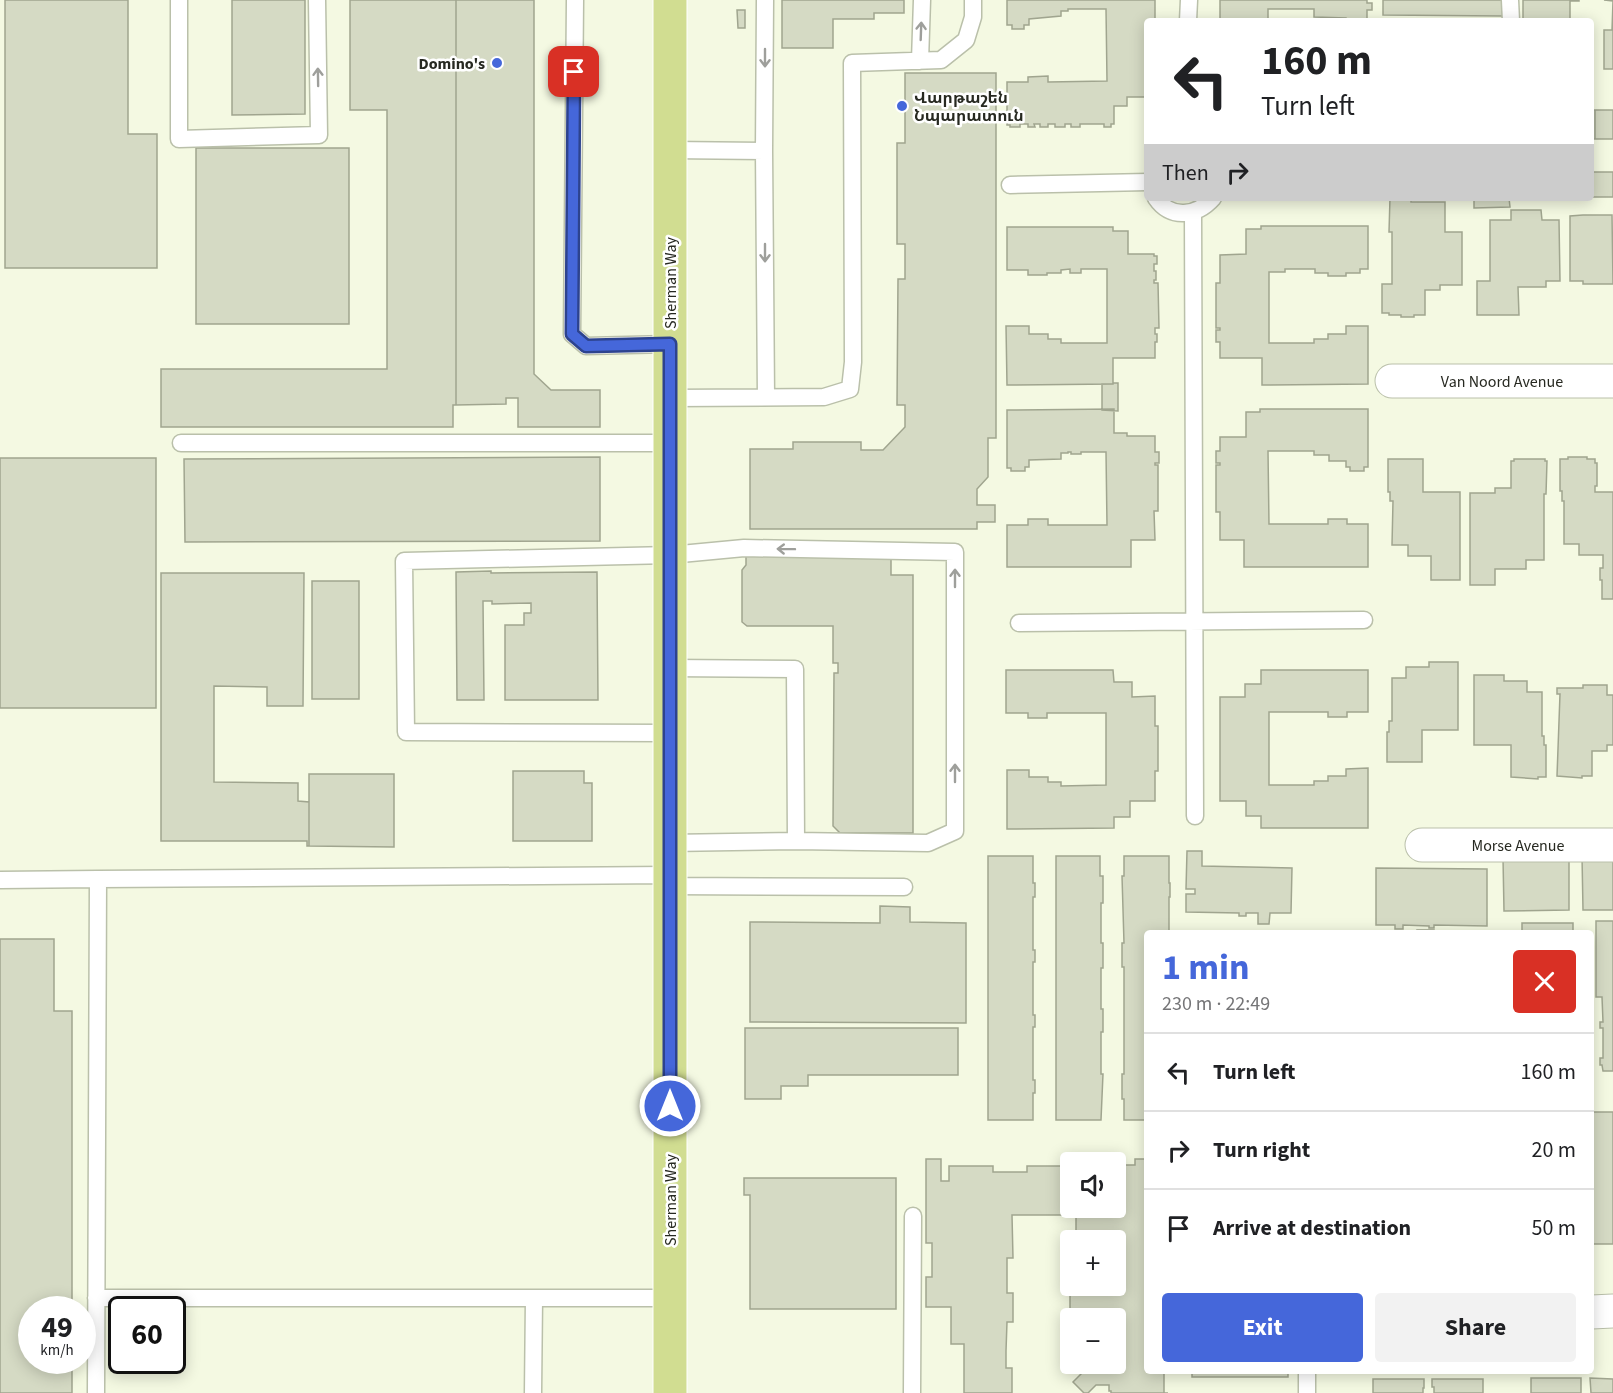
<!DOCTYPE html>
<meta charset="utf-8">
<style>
:root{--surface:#fff;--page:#f2f2f2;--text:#202124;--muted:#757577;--line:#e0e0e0;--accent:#4567da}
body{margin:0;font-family:"Source Sans 3","Noto Sans Armenian",sans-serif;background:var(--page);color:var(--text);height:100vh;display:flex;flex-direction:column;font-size:22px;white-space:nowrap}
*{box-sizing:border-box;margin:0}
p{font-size:20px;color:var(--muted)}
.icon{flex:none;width:33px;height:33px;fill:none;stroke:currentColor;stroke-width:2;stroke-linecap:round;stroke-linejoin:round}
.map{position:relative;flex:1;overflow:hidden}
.drawer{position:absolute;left:1144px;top:930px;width:450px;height:444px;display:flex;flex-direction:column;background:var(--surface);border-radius:6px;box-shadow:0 3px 15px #0003}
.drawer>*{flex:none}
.guide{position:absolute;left:1144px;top:18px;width:450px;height:183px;border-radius:6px;box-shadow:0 3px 15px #0003;background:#fff;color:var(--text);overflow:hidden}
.buttons{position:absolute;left:1060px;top:1152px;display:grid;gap:12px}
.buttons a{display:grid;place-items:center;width:66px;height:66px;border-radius:6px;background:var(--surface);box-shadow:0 3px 15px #0003;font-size:30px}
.speed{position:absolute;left:18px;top:1296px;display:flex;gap:12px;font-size:30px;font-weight:700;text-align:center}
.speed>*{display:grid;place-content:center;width:78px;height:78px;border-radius:50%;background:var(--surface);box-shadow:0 3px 15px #0003;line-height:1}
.speed small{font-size:15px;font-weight:400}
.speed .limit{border:3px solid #111;border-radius:9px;background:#fff;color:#111}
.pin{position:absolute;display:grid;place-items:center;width:51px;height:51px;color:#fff;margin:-26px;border-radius:12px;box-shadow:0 3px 9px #0006}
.me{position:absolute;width:66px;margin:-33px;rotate:0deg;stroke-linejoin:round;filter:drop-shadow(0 0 4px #0008)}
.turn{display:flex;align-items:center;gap:21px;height:126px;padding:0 18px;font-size:27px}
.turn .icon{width:78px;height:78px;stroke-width:2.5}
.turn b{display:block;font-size:42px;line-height:51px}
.then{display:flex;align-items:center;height:57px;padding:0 18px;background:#0003;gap:12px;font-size:22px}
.round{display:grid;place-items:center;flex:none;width:63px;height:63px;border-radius:6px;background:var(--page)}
.summary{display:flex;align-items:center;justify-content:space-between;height:102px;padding:0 18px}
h1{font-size:36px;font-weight:700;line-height:45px;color:var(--accent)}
.cta{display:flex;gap:12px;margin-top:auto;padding:12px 18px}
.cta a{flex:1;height:69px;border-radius:6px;background:var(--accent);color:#fff;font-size:24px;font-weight:700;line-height:69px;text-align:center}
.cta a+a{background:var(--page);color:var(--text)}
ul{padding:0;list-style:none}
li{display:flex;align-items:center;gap:18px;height:78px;padding:0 18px;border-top:2px solid var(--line)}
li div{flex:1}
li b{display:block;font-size:22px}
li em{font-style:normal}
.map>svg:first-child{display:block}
.building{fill:#d5dac4;stroke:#a0a58f;stroke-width:1.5}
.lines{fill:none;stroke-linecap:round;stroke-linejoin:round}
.lane-casing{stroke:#bac0aa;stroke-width:19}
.street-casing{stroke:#bac0aa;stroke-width:35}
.primary-casing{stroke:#fff;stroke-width:35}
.lane{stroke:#fff;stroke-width:16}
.street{stroke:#fff;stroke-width:33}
.primary{stroke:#d1dd91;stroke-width:33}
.oneway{stroke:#9e9f9b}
.route-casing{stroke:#2d438e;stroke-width:15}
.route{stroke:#4567da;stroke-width:10}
.poi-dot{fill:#4567da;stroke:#fff;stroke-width:2}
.labels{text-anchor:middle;stroke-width:5;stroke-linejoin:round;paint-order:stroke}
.poi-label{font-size:16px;font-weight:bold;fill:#272921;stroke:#fff;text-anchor:end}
.street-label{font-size:16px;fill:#272921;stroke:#fff}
</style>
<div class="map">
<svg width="1613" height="1393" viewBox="0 0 1613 1393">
<rect width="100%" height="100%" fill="#f4f9e2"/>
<path class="building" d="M5,0H128V134H157V268H5Z
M232,0H305V114L232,115Z
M350,0H456V405H453V427H161V369H387V110H350Z
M456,0H534V374L551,390H600V427H518V398H506V404L456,405Z
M782,0H904V13H874V19H833V48H782Z
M1007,0H1155V21H1148V97H1127V106H1114V124H1111V127H1104V124H1080V127H1071V124H1065V127H1055V124H1048V127H1040V124H1034L1035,127H1028V124H1020V127H1010V125H1007V82H1028V77L1048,76V82L1107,81L1106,9H1068V11H1061V16L1029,19V25H1024V29H1012V25H1007Z
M1220,0H1367V3H1372V10H1367V21H1346V18L1314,17V9H1268V21H1220Z
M1383,0H1503V16L1383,15Z
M1523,0H1579V1H1570V21H1523Z
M1604,0H1613V69H1604V30H1612L1613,1Z
M737,10H745V28H738Z
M905,73H996V438H988V477L977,489V505H995V522H977V529H750V449H793V442H861V450H883L905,427V405H897L898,279H905V244H897V143H905Z
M1592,110H1595V139H1592Z
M1595,110H1613V139H1595Z
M196,148H349V324H196Z
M1592,172H1613V197H1592Z
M1390,198H1411V202H1445V232H1462V285H1440V290H1425V315H1414V317H1401V315H1389V313H1382V284H1392V232H1389Z
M1474,198H1509L1510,207L1474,208Z
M1511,210H1541L1542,220H1559L1560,281H1546V287H1518L1519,315H1477V281H1490V220H1511Z
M1583,215H1612L1613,284H1583V281H1570V216Z
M1261,226H1368V269H1360V273H1346V276H1328V273H1315V269H1285V272H1269V343H1314V339H1328V334H1346V326H1368V384L1262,385V358H1220V342H1216V330H1220V328H1216V283H1220V255L1246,254V229H1261Z
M1007,227H1113V231H1128V254H1154V256H1157V264H1154V271H1156V280H1154V283H1158L1159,328H1155V334H1157V342H1155V358H1113V384L1007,385L1006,326H1029V334H1048V339H1061V343H1107V269H1081V273H1070V269L1061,270V273H1047V275H1028V270H1007Z
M1113,383H1118V411L1102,410V384H1113Z
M1114,409V433H1127V436H1155V452H1159V463H1155V465H1158V511H1154L1155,540H1131V567H1007V525H1028V519H1048V525H1107L1106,452H1081V454H1071V452H1068V453H1061V459L1029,460V467H1025V471H1011V468H1007V410Z
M1260,409H1368V467H1364V471H1350V467H1346V461H1329V455H1314V451H1268L1269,524H1328V519H1347V524H1368V567H1244V540H1220V512H1216V465H1220V463H1216V451H1220V437H1246V412H1260Z
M600,457V541L185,542L184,459Z
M1568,457H1587V459H1595V463H1597V486H1595V492H1613V599H1602V580H1600V568H1603V555H1579V544H1564V501H1562V491H1560V459H1568Z
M0,458H156V708H0Z
M1388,459H1423V492H1460V580H1431V556H1408V545H1392L1393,501H1390V492H1388Z
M1514,459H1545V461H1547L1546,494H1544V560H1526V569H1495V585H1470V493H1495V488H1511V461H1514Z
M746,554H891V575H913V833H840L833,826L834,673H838V663H833V626H747L742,622V570L746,565Z
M491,571V573L597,572L598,700H505V625H524V613H531V603L492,604V601H483L484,700H457L456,572Z
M161,573H304L303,706H267V687L214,686V782L298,783V801L309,802V846H307V841H161Z
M312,581H359V699H312Z
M1429,662H1458V730H1422V762H1387V732H1389V721H1392V678H1406V667H1429Z
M1006,670H1113L1114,682H1132V697L1155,696V726H1158V771H1155V801H1130V817H1114V828L1007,829V770H1029V777H1048V782H1061V786L1106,785V713H1047V718H1028V713H1006Z
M1261,670H1368V712H1347V717H1328V712H1269V785H1314V781H1328V776H1346V769L1368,768V828H1261V816H1246V801H1220V697H1245V684H1261Z
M1474,675H1504V681H1527V692H1542V736H1544V745H1546V777H1538V779L1511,777V745H1474Z
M1583,685H1607V695H1613V745H1607V751H1592V776H1582V778L1557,776L1560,694H1557V688H1583Z
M513,771H584V783H592V841H513Z
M309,774H394V847L309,846Z
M1187,851H1202V866L1292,868L1291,913H1270L1269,924H1258V913H1246V916H1239V913L1186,912V894H1195V889H1186Z
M1613,855V910H1583L1582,856Z
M988,856H1033V883H1035V897H1033V950H1035V962H1033V1015H1035V1027H1033V1080H1035V1093H1033V1120H988Z
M1056,856H1100V876H1103V903H1101V943H1103V968H1101V1009H1103V1032H1101V1074H1103L1101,1120H1056Z
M1124,856H1169V883H1170V897H1169V933H1148V1120H1124V1099H1122V1074H1124V967H1122V943H1124L1122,876H1124Z
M1569,857V910L1504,911L1503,858Z
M1376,868L1487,869V926L1434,925V928H1429V926L1403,925V929H1395V925H1376Z
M880,906L910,907V922L966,923V1023L750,1022V922L880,923Z
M1596,921H1613V1071H1603L1602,1065H1600V1058H1603V1028H1600V1022H1603L1602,997H1596Z
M1522,923H1573V933H1522Z
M1417,930H1434V933H1417Z
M0,939H54V1011H72V1310H32V1360H72V1393H0Z
M745,1028H958V1075H808V1086H781V1099H745Z
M1592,1112H1613V1244H1592Z
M926,1159H941V1181H949V1166H993V1172H1027V1166H1071V1208H1116V1165H1135V1159H1148V1371H1164V1393H1168H1111V1391H1109V1385H1096L1088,1393H1084L1073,1382L1086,1369V1366H1070V1337L1071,1364H1116V1318H1071L1070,1320V1290H1075V1286H1116V1240H1071L1070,1276V1231H1076V1215H1012L1013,1258H1007V1293H1013V1322H1007L1006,1351V1368H1012V1393H964V1344H951V1307H926V1277H932V1243H926Z
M1071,1159H1090V1162H1071Z
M744,1178H896V1309H750V1195H744Z
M1192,1371H1288V1377H1192Z
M1531,1378H1581V1393H1531Z
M1590,1378L1613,1379V1393H1591Z
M1373,1379H1424V1388H1423V1393H1373Z
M1432,1379H1483V1393H1434V1387H1432Z"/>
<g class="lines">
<g class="lane-casing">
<path id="lane" d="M179,0V139L319,135L317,0
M575,0L572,334L586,346L670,344
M765,0L764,151L766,397
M1510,0L1511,21
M1188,21L1189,0
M920,61L922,0
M670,150L764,151
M1010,185L1148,182
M1156,198C1171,220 1197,216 1213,198
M1193,212L1195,816
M670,398L824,397L850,389L853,362L852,63L941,60L966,40L973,17V0
M181,443H670
M1019,623L1364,620
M670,733L406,732L404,561L670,555L744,548L955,552V831L928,843L796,841
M669,843L796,841L795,669L670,668
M98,879L669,875
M0,880L98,879L96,1393
M669,886L904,887
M96,1298H670
M1307,1371V1393
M533,1393L534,1298
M912,1393L913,1216"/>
</g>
<g class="street-casing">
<path id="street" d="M1392,381H1613
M1422,845H1613
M1592,1312L1613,1311"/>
</g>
<g class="primary-casing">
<path id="primary" d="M670,0V1393"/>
</g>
<use href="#lane" class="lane"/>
<use href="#street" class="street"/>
<use href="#primary" class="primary"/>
</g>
<defs><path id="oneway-shaft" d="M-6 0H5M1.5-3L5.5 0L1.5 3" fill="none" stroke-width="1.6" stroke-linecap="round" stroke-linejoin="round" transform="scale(1.5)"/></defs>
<g class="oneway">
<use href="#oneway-shaft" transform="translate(921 31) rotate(-88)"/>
<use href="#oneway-shaft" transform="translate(765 58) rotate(90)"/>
<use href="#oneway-shaft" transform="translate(318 77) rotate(-91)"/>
<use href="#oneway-shaft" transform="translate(765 253) rotate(90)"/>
<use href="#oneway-shaft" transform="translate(786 549) rotate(-179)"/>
<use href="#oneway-shaft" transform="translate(955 578) rotate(-90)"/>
<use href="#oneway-shaft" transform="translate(955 773) rotate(-90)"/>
</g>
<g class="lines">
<g class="route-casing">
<path id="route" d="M574,72L572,334L586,346L670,344V1106"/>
</g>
<use href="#route" class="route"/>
</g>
<g class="poi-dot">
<circle cx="497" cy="63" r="6"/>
<circle cx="902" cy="106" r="6"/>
</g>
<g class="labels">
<g class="poi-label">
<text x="485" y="69">Domino's</text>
<text x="914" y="103" text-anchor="start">Վարթաշեն<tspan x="914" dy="18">Նպարատուն</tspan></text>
</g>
<g class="street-label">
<text transform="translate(670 283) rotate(-90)" y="6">Sherman Way</text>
<text x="1502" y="387">Van Noord Avenue</text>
<text x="1518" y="851">Morse Avenue</text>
<text transform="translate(670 1200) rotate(-90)" y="6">Sherman Way</text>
</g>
</g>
</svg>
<div class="buttons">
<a><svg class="icon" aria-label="sound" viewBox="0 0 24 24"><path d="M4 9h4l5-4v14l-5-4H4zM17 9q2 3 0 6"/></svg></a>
<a>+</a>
<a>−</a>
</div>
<div class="speed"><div>49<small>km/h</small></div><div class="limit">60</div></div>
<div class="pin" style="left:574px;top:72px;background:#d93025"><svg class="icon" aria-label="arrive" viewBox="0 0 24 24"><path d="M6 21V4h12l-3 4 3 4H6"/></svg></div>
<svg class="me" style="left:670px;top:1106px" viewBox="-20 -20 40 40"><circle r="17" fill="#4567da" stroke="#fff" stroke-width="3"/><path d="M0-11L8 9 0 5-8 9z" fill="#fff"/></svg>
<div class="guide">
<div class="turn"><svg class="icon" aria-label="left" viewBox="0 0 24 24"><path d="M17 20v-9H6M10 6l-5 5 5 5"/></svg><div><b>160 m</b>Turn left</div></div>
<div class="then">Then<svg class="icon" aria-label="right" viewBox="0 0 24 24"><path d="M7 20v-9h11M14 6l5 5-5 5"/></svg></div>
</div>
<section class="drawer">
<div class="summary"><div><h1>1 min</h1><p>230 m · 22:49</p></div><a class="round" style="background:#d93025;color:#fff"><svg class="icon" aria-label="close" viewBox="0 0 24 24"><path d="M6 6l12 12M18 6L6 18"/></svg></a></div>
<ul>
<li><svg class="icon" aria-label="left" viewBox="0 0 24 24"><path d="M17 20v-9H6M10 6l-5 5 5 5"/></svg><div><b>Turn left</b></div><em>160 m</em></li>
<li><svg class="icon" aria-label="right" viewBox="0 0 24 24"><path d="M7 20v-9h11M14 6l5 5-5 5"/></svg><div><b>Turn right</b></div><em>20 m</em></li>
<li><svg class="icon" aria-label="arrive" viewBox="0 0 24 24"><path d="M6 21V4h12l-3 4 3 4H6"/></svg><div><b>Arrive at destination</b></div><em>50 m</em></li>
</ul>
<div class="cta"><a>Exit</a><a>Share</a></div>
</section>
</div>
